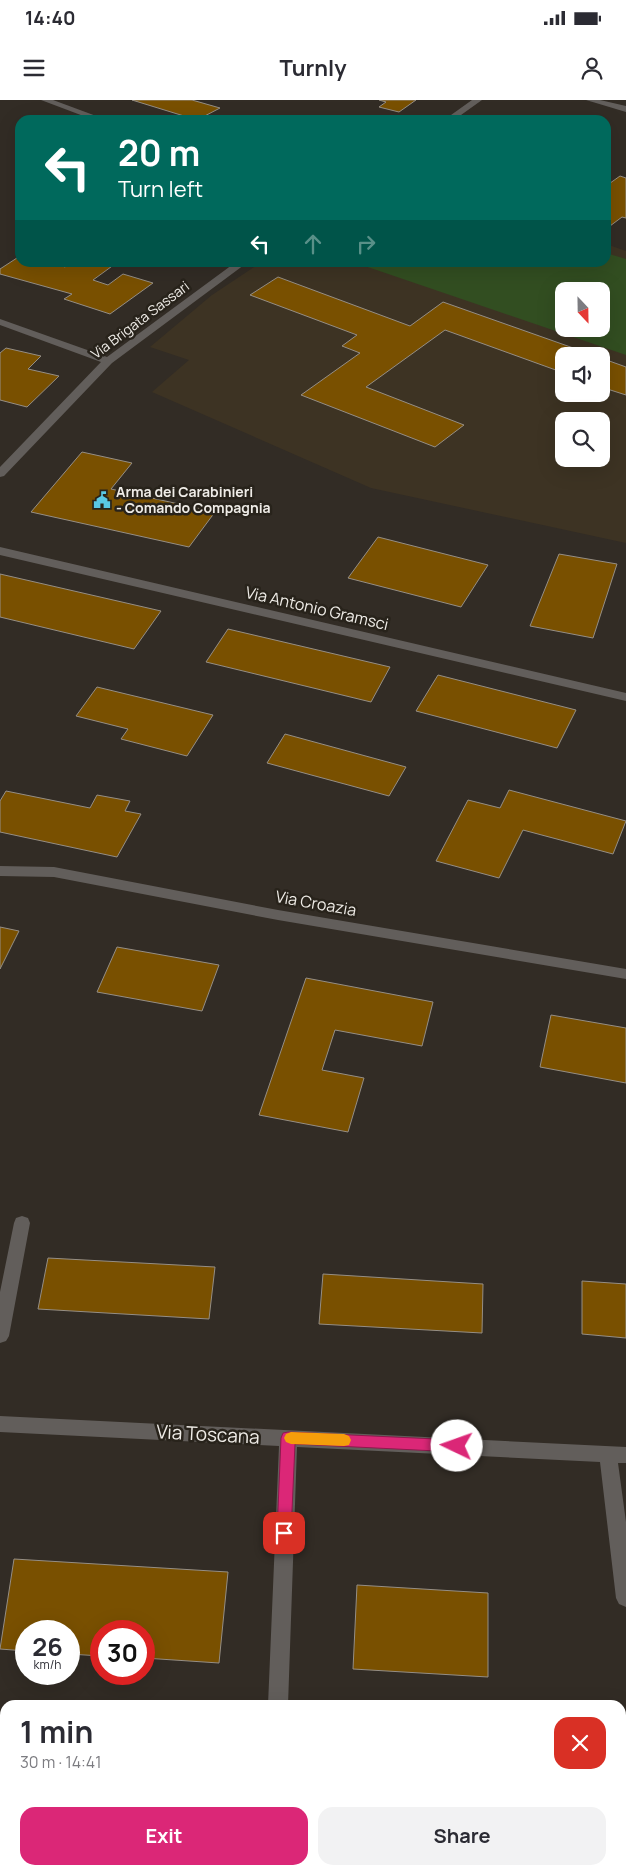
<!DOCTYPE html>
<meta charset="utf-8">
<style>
:root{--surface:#fff;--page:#f2f2f3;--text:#2b2b33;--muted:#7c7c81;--accent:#db2777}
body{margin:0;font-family:Manrope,sans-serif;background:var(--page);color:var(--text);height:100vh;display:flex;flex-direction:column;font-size:19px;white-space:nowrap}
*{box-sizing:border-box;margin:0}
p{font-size:16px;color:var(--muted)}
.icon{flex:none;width:28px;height:28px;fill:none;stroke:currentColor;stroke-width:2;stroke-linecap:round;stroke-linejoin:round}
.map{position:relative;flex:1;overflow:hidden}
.sheet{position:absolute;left:0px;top:1600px;width:626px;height:175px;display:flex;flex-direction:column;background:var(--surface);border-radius:15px 15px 0 0;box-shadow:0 5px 20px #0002}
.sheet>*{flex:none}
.top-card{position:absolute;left:15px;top:15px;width:596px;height:152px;border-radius:15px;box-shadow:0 5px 20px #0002;background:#00695c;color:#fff;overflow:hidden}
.needle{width:32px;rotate:158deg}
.controls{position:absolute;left:555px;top:182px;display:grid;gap:10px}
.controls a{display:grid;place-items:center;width:55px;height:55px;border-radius:10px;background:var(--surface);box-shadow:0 5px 20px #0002;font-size:25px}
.speed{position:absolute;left:15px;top:1520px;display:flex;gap:10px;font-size:25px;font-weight:700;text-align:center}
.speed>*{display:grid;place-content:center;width:65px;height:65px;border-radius:50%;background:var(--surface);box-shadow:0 5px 20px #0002;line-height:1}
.speed small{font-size:12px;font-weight:400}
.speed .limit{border:8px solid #d22;background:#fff;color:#111}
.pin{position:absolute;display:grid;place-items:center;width:42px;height:42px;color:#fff;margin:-21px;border-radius:10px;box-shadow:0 2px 8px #0006}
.me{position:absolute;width:55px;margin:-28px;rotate:273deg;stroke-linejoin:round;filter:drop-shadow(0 0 4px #0008)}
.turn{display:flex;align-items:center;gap:18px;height:105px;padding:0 20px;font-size:22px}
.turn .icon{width:65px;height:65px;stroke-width:2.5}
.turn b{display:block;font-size:35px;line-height:42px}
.lanes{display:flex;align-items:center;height:48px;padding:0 20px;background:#0003;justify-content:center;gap:25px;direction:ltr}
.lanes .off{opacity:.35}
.round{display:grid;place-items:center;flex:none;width:52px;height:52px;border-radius:15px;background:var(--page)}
.overview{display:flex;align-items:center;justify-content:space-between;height:85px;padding:0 20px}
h1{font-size:30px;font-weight:700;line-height:38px}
.button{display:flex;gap:10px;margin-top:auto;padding:10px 20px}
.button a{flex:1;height:58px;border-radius:15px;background:var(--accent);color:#fff;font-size:20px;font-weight:700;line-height:58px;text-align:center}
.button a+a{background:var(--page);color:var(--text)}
.status{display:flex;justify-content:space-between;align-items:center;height:35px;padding:0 25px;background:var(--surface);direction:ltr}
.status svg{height:14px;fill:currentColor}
header{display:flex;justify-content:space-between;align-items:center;height:65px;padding:0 20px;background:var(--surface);font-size:22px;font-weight:700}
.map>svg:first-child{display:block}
.education{fill:#3d3323;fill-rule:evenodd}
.green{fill:#324e21;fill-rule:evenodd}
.building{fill:#795000;stroke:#958e85}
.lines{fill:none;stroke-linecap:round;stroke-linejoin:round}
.minor{fill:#625e5b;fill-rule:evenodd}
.route{fill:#db2777;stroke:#8e194d}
.slow{fill:#f59e0b}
.labels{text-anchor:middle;stroke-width:5;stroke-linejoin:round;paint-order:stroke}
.far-street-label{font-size:14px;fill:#efece7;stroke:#28231b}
.far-poi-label{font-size:14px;font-weight:bold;fill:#efece7;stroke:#28231b;text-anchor:start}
.street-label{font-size:16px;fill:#efece7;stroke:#28231b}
.near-street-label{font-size:19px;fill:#efece7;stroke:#28231b}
</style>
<div class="status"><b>14:40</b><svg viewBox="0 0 49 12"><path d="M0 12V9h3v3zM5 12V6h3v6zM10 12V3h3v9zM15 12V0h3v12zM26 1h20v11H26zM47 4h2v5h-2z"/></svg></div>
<header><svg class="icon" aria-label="menu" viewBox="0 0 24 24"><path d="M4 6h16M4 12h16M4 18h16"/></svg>Turnly<svg class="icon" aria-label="person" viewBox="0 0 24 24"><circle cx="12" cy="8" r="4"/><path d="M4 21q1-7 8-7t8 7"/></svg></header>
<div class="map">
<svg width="626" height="1775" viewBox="0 0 626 1775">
<rect width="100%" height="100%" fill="#322c25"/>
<path class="education" d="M606,144L626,151V443L371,388L152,292L189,260L150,247L212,195L260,163L606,162ZM564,191H601V229H564ZM564,256H601V294H564ZM564,321H601V359H564Z"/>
<path class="green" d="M606,153L626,159V255L356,163L606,162ZM564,191H601V229H564Z"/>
<path class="building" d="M132,0H192L220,8L197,20Z
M379,0H416L399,12L379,7L386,2Z
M620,76L626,78V118L622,117L606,129V86Z
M20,156V162H52L65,167L71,162H110L115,164L93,180L108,185L123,174L153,183L110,214L64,199L72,194L0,174V169Z
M278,177L410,226L443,202L596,256H564V273L445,230L366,287L464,325L435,347L301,295L360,253L342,246L357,235L250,195Z
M6,248L41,256L28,269L59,276L27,307L0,300V253Z
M601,258L626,267V295L601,287Z
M82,352L132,363L111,389L215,412L189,447L31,412Z
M378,437L488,465L461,507L348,478Z
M559,454L617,464L593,538L530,526Z
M0,474L161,511L134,549L0,517Z
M228,529L390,567L371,602L206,562Z
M438,575L576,610L557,648L416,611Z
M97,587L213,615L187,656L121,639L128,629L76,616Z
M285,634L406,667L389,696L267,663Z
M509,690L626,721L613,754L523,730L499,778L436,761L468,700L500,708Z
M6,691L90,708L97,695L130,701L125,711L141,714L117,757L0,732V701Z
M0,827L19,831L0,869Z
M117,847L219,865L202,911L97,892Z
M306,878L433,902L422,946L335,930L322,970L364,978L348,1032L259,1015Z
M551,915L626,928V983L540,967Z
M48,1158L215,1167L209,1219L38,1209Z
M323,1174L483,1184L482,1233L319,1224Z
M582,1181L626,1184V1238L582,1234Z
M14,1459L228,1472L219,1563L144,1558V1531H101V1556L69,1554V1531H26V1551L0,1549Z
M357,1485L488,1493V1577L353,1569Z"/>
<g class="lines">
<path class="minor" d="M41,0H53L107,20H94Z
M472,0H482L454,20H444Z
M586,0H600L626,6V12Z
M236,162H248L112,263L4,376L0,377V367L101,262L0,225V219L107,257Z
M0,447L626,593V601L0,455Z
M0,766L54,767L278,810L626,869V879L278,820L54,777L0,776Z
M22,1116L28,1118L30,1123L9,1236L6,1241L0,1243V1192L14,1123L16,1118Z
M0,1316L626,1347V1363H618L626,1422V1507L619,1504L616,1498L600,1362L297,1347L288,1605H268L279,1346L0,1332Z
M260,1770H282V1775H260Z"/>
</g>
<path class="route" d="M288,1332L457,1340L462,1341L464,1346L462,1350L457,1352L295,1344L291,1433L289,1438L284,1440L279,1438L277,1433L281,1338L283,1333Z"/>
<path class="slow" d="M291,1332L344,1334L349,1336L351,1340L349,1345L344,1346L291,1344L286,1342L284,1338L286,1334Z"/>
<defs>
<g id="civic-bare" transform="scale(1.35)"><path d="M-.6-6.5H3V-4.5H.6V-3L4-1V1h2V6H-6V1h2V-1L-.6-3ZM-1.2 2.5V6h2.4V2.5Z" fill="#59c8e5" stroke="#28231b" stroke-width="2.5" paint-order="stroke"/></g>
</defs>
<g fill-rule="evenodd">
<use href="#civic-bare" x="102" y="400"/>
</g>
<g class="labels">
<g class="far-street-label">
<text transform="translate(140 220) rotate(-37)" y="5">Via Brigata Sassari</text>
</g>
<g class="far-poi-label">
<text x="116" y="397">Arma dei Carabinieri<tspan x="116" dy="16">- Comando Compagnia</tspan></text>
</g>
<g class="street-label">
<text transform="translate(317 508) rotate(13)" y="6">Via Antonio Gramsci</text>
<text transform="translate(316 803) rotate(10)" y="6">Via Croazia</text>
</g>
<g class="near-street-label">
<text transform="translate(208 1334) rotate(3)" y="7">Via Toscana</text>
</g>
</g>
</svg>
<div class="controls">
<a><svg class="needle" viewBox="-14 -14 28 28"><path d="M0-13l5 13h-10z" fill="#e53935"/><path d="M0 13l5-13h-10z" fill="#7c7c81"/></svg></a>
<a><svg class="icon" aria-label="sound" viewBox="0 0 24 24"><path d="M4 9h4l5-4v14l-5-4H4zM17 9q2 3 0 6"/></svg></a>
<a><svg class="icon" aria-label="search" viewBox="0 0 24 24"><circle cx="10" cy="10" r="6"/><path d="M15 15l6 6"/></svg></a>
</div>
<div class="speed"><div>26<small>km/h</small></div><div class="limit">30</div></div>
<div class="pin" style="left:284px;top:1433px;background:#d93025"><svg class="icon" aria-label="arrive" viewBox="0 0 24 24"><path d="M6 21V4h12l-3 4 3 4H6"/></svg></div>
<svg class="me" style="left:457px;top:1346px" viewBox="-20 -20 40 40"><circle r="19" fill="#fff"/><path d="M0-13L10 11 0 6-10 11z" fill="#db2777"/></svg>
<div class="top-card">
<div class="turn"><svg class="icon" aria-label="left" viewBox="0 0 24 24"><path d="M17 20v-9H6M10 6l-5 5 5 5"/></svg><div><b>20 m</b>Turn left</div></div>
<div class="lanes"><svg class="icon" aria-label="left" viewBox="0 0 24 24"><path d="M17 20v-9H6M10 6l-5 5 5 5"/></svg><svg class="icon off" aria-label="ahead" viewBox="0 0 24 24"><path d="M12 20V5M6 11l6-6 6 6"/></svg><svg class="icon off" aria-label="right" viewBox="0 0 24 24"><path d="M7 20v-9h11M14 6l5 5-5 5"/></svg></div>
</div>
<section class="sheet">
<div class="overview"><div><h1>1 min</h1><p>30 m · 14:41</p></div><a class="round" style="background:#d93025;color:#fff"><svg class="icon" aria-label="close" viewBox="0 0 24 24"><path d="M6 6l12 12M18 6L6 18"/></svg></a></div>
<div class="button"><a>Exit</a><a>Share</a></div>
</section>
</div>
